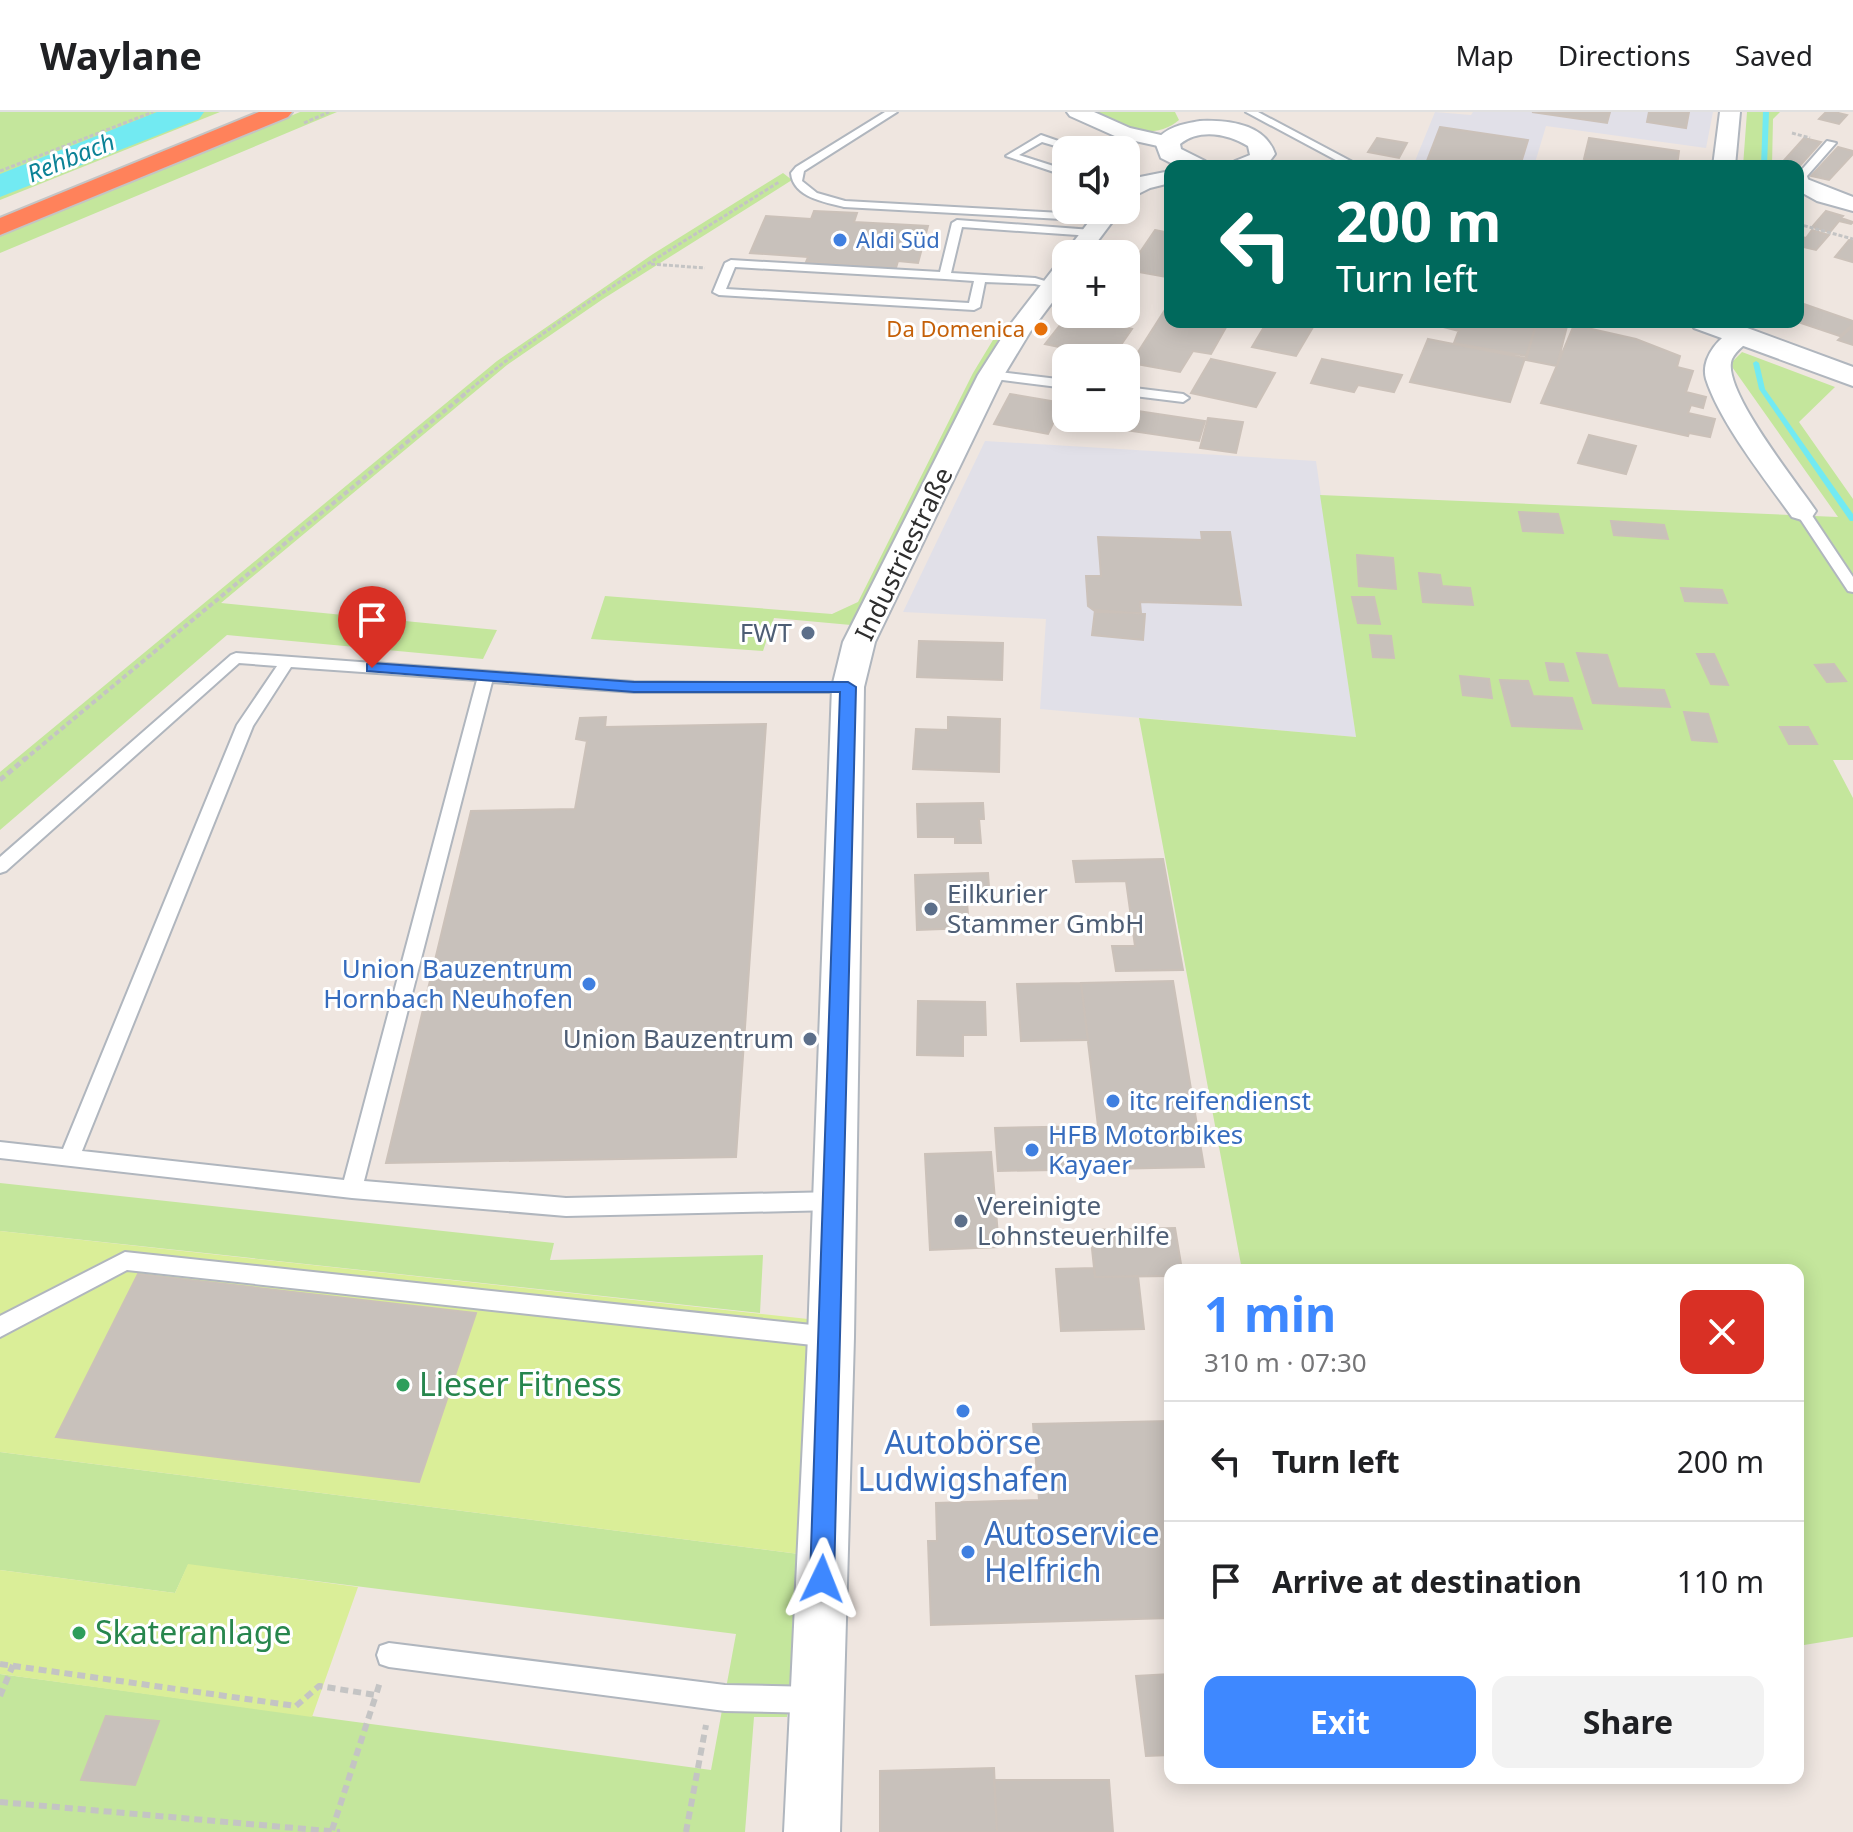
<!DOCTYPE html>
<meta charset="utf-8">
<style>
:root{--surface:#fff;--page:#f2f2f2;--text:#202124;--muted:#757577;--line:#e0e0e0;--accent:#3e88ff}
body{margin:0;font-family:"Noto Sans",sans-serif;background:var(--page);color:var(--text);height:100vh;display:flex;flex-direction:column;font-size:30px;white-space:nowrap}
*{box-sizing:border-box;margin:0}
p{font-size:26px;color:var(--muted)}
.icon{flex:none;width:44px;height:44px;fill:none;stroke:currentColor;stroke-width:2;stroke-linecap:round;stroke-linejoin:round}
.map{position:relative;flex:1;overflow:hidden}
.sheet{position:absolute;left:1164px;top:1152px;width:640px;height:520px;display:flex;flex-direction:column;background:var(--surface);border-radius:16px;box-shadow:0 4px 20px #0003}
.sheet>*{flex:none}
.guide{position:absolute;left:1164px;top:48px;width:640px;height:168px;border-radius:16px;box-shadow:0 4px 20px #0003;background:#00695c;color:#fff;overflow:hidden}
.fabs{position:absolute;left:1052px;top:24px;display:grid;gap:16px}
.fabs a{display:grid;place-items:center;width:88px;height:88px;border-radius:16px;background:var(--surface);box-shadow:0 4px 20px #0003;font-size:40px}
.pin{position:absolute;display:grid;place-items:center;width:68px;height:68px;color:#fff;margin:-82px -34px;border-radius:50% 50% 50% 0;rotate:-45deg;box-shadow:0 0 8px #0007}
.pin .icon{rotate:45deg}
.me{position:absolute;width:88px;margin:-44px;rotate:2deg;stroke-linejoin:round;filter:drop-shadow(0 0 6px #0008)}
.turn{display:flex;align-items:center;gap:28px;height:168px;padding:0 40px;font-size:36px}
.turn .icon{width:104px;height:104px;stroke-width:2.5}
.turn b{display:block;font-size:56px;line-height:68px}
.round{display:grid;place-items:center;flex:none;width:84px;height:84px;border-radius:16px;background:var(--page)}
.head{display:flex;align-items:center;justify-content:space-between;height:136px;padding:0 40px}
h1{font-size:48px;font-weight:700;line-height:60px;color:var(--accent)}
.action{display:flex;gap:16px;margin-top:auto;padding:16px 40px}
.action a{flex:1;height:92px;border-radius:16px;background:var(--accent);color:#fff;font-size:32px;font-weight:700;line-height:92px;text-align:center}
.action a+a{background:var(--page);color:var(--text)}
ul{padding:0;list-style:none}
li{display:flex;align-items:center;gap:24px;height:120px;padding:0 40px;border-top:2px solid var(--line)}
li div{flex:1}
li b{display:block;font-size:30px}
li em{font-style:normal}
header{display:flex;align-items:center;gap:48px;box-sizing:border-box;height:112px;padding:0 40px;background:var(--surface);border-bottom:2px solid var(--line)}
header strong{font-size:38px}
nav{display:flex;gap:44px;margin-inline-start:auto;font-size:28px}
.map>svg:first-child{display:block}
.industrial{fill:#e1e0e8}
.green{fill:#c4e69c}
.pitch{fill:#daee98}
.lines{fill:none;stroke-linecap:round;stroke-linejoin:round}
.stream{fill:#72eaf2;fill-rule:evenodd}
.river{fill:#72eaf2;fill-rule:evenodd}
.building{fill:#c8c1bb;stroke:#cbc1b9;stroke-width:2}
.lane-casing{stroke:#b0b6be;stroke-width:4}
.street-casing{stroke:#b0b6be;stroke-width:4}
.secondary-casing{stroke:#b0b6be;stroke-width:4}
.highway-casing{stroke:#c4c4c4;stroke-width:4}
.path-far3{stroke:#c4c4c4;stroke-width:3;stroke-dasharray:4 2;stroke-linecap:butt}
.path-far2{stroke:#c4c4c4;stroke-width:4;stroke-dasharray:5 3;stroke-linecap:butt}
.path-far1{stroke:#c4c4c4;stroke-width:5;stroke-dasharray:6 4;stroke-linecap:butt}
.path{stroke:#c4c4c4;stroke-width:6;stroke-dasharray:8 5;stroke-linecap:butt}
.lane{fill:#fff;fill-rule:evenodd}
.street{fill:#fff;fill-rule:evenodd}
.secondary{fill:#fff;fill-rule:evenodd}
.highway{fill:#ff825b;fill-rule:evenodd}
.route{fill:#3e88ff;stroke:#2858a6;stroke-width:2}
.shop-dot{fill:#3f7fe0;stroke:#fff;stroke-width:3}
.food-dot{fill:#e8710a;stroke:#fff;stroke-width:3}
.service-dot{fill:#5c6f8a;stroke:#fff;stroke-width:3}
.leisure-dot{fill:#2e9e5b;stroke:#fff;stroke-width:3}
.labels{text-anchor:middle;stroke-width:6;stroke-linejoin:round;paint-order:stroke}
.far-shop-label{font-size:22px;fill:#366cbe;stroke:#fff;text-anchor:start}
.far-food-label{font-size:22px;fill:#c56008;stroke:#fff;text-anchor:end}
.far-water-label{font-size:24px;font-style:italic;fill:#0b8296;stroke:#fff}
.street-label{font-size:26px;fill:#2e2e2e;stroke:#fff}
.service-label{font-size:26px;fill:#4e5e75;stroke:#fff;text-anchor:end}
.shop-label{font-size:26px;fill:#366cbe;stroke:#fff;text-anchor:start}
.near-leisure-label{font-size:32px;fill:#27864d;stroke:#fff;text-anchor:start}
.near-shop-label{font-size:32px;fill:#366cbe;stroke:#fff}
</style>
<header>
<strong>Waylane</strong>
<nav><a>Map</a><a>Directions</a><a>Saved</a></nav>
</header>
<div class="map">
<svg width="1853" height="1720" viewBox="0 0 1853 1720">
<rect width="100%" height="100%" fill="#efe6e0"/>
<path class="industrial" d="M1435,0L1471,3L1473,0H1713L1706,36L1546,14L1534,54H1413Z
M985,329L1316,349L1356,625L1040,597L1046,507L903,500Z"/>
<path class="green" d="M0,0H220L0,88Z
M300,0H337L0,141V124Z
M1097,0H1175L1179,8C1158,27 1115,22 1097,0Z
M1747,0H1780L1773,7L1772,54H1743Z
M783,61L792,68L603,187L507,253L221,491L497,518L483,547L227,523L0,718V660L497,249L653,142Z
M999,218L1004,219L978,261L851,513L774,506L763,539L591,527L605,484L832,502L858,490L973,261Z
M1742,240L1835,275L1799,310L1853,387V648H1833L1853,686V1525L1798,1534V1158H1242L1139,606L1356,625L1320,383L1838,405L1730,252Z
M0,1071L554,1131L550,1148L763,1143L760,1201L0,1119Z
M0,1340L799,1442L787,1605H754L745,1720H0V1562L711,1658L736,1522L188,1453L175,1481L0,1458Z"/>
<path class="pitch" d="M0,1119L808,1207L799,1442L0,1340Z
M188,1452L358,1475L312,1605L0,1562V1458L175,1481Z"/>
<g class="lines">
<path class="stream" d="M1763,0H1769L1767,54H1761Z
M1756,210H1762L1760,215H1756Z
M1756,249L1759,251L1765,277L1853,402V409H1850L1759,277L1753,251Z"/>
<path class="river" d="M157,0H204L199,7L0,85V62Z"/>
</g>
<path class="building" d="M1532,0H1610L1607,11Z
M1649,0H1689L1686,16L1647,10Z
M1826,0H1834L1847,3L1839,12L1819,7Z
M1440,15L1528,28L1520,54H1425Z
M1377,26L1407,31L1399,46L1368,40Z
M1589,26L1679,39L1677,54H1635L1584,47Z
M1804,26L1821,30L1798,56L1779,54Z
M1838,35L1853,39V42L1829,68L1811,64Z
M814,99L857,101L854,110L928,114L918,151L898,149L896,156L806,150L808,145L750,141L766,104L811,107Z
M1826,99L1843,104L1841,106L1853,110L1851,112L1839,109L1830,120L1812,115Z
M1155,118L1170,121V159L1166,165L1128,158Z
M1812,118L1829,123L1816,138L1799,134L1803,130L1798,129V124L1806,126Z
M1849,128L1853,129L1852,150L1835,145Z
M1170,190V210H1229L1211,242L1193,239L1180,260L1131,251Z
M1798,190L1853,209V212L1840,224L1798,210Z
M1068,203L1132,217L1112,246L1045,232Z
M1267,210H1316L1296,244L1252,235Z
M1424,210H1462L1459,219Z
M1462,210H1537L1526,244L1454,231Z
M1537,210H1568L1557,254L1526,248Z
M1574,213L1636,227L1680,244L1677,255L1693,259L1686,280L1706,285L1703,296L1691,293L1688,301L1715,307L1710,325L1689,321L1688,324L1541,291Z
M1853,214V233L1838,228Z
M1428,227L1525,246L1510,290L1410,270Z
M1211,247L1275,261L1256,295L1191,281Z
M1322,247L1402,263L1394,280L1358,273L1354,280L1311,271Z
M1010,282L1063,291L1048,322L994,312Z
M1131,298L1205,309L1199,329L1125,318Z
M1208,306L1243,310L1236,341L1200,336Z
M1589,323L1636,334L1626,362L1578,351Z
M1519,400L1558,402L1563,421L1523,419Z
M1611,409L1664,413L1668,427L1614,423Z
M1201,420H1230L1241,493L1140,490L1141,501L1096,500L1088,494L1086,464H1101L1098,425L1202,428Z
M1357,443L1393,446L1396,477L1359,474Z
M1419,461L1440,463L1442,474L1470,476L1473,493L1423,490Z
M1681,476L1722,478L1727,491L1685,489Z
M1352,485H1374L1380,512L1358,511Z
M1095,498L1145,502L1143,528L1092,523Z
M1370,523L1391,524L1394,546L1373,545Z
M919,529L1003,531L1002,568L917,565Z
M1577,541L1607,543L1618,576L1664,578L1670,595L1593,591Z
M1697,542H1714L1728,573L1711,572Z
M1546,551L1563,552L1568,569L1550,568Z
M1834,552L1846,569L1827,570L1815,553Z
M1460,564L1489,567L1492,586L1463,583Z
M1500,568L1528,569L1533,584L1572,586L1582,617L1512,614Z
M1684,600L1708,602L1717,630L1692,628Z
M606,605L605,615L766,612L736,1045L386,1051L471,699L575,697L587,629L576,627L580,606Z
M948,605L1000,607L999,660L913,657L916,617L948,618Z
M1780,615H1808L1817,632H1789Z
M983,691L984,707H979L981,731H955V725H918L917,692Z
M1163,747L1183,858L1116,859L1112,834H1135L1126,769L1076,770L1073,749Z
M988,761L990,789L967,790L969,816L917,818L915,763Z
M1173,869L1204,1055L998,1059L995,1016L1098,1014L1081,871Z
M1081,871L1088,928L1021,929L1017,872Z
M918,889L985,890L986,923H963V944L917,943Z
M991,1040L999,1135L930,1138L925,1042Z
M1175,1116L1182,1158H1170V1164L1095,1165L1090,1118Z
M1094,1156L1095,1165L1138,1164L1144,1217L1061,1219L1056,1157Z
M138,1162L476,1201L419,1370L56,1325Z
M1170,1309V1506L931,1513L928,1429H937L936,1391L1039,1388L1033,1312Z
M1170,1562V1643L1146,1644L1136,1564Z
M106,1604L159,1609L135,1673L81,1668Z
M994,1656L997,1720H880V1659Z
M994,1668H1109L1113,1720H997Z"/>
<g class="lines">
<g class="lane-casing">
<path id="lane" d="M885,0H897L804,59L802,69L817,81L845,89L1080,102L1107,109L1102,112L1080,108L844,95C824,90 793,85 791,61L796,55Z
M1246,0H1258L1360,54H1347Z
M1041,23L1084,38H1069L1042,30L1019,43L1066,58V64L1006,44Z
M1827,29L1836,31L1807,64L1811,76H1803L1798,62Z
M957,108L1092,118L1097,121L1092,124L962,115L951,161L1035,166L1058,173L1052,176L1035,172L985,170L980,195L974,198L719,183L713,180L725,151L731,148L940,160L952,111ZM735,155L945,167L974,169L969,191L726,177Z
M991,259L1066,268V276L987,266V260Z
M1126,275L1183,282L1189,286L1183,290L1126,283Z
M1802,395L1807,396L1853,465V480L1848,479L1795,399Z
M236,541L634,570L853,572V578L848,580H634L492,570L364,1069L566,1086L835,1080L842,1083L845,1089L842,1095L835,1098L566,1104L352,1086L0,1046V1030L63,1037L237,613L277,554L239,551L6,759L0,761V745L231,543ZM291,555L477,568L344,1068L82,1039L253,614Z
M125,1140L831,1215L839,1218L842,1225L839,1232L831,1235L127,1158L0,1225V1204Z
M389,1531L725,1573L815,1575L824,1579L828,1588L824,1597L815,1601L725,1599L389,1555L380,1552L377,1543L380,1534Z"/>
</g>
<g class="street-casing">
<path id="street" d="M1067,0H1094L1130,16L1174,26L1177,30L1167,36L1117,25L1070,4Z
M1720,0H1740L1735,54H1713Z
M1170,59V71L1150,76L1126,88V72L1135,66Z
M1807,67L1853,85V99L1817,89L1799,79V69Z
M1098,98H1121L1088,142L1066,144L1068,137Z
M1066,149V172L1030,220L1004,263L875,530L864,575L854,1225L840,1720H784L808,1225L832,575L843,530L978,263L1010,213L1058,151Z
M1741,216L1750,218L1753,223C1748,231 1736,238 1732,247C1720,276 1798,372 1816,399L1812,405L1802,408L1792,405C1765,367 1720,311 1706,267C1700,246 1721,220 1741,216Z"/>
</g>
<g class="secondary-casing">
<path id="secondary" d="M1200,9C1228,8 1265,12 1275,42L1266,54H1232L1235,49L1250,43L1248,34C1228,22 1200,16 1180,32L1181,37L1205,49L1208,54H1177L1161,46L1155,30C1166,15 1182,12 1200,9Z
M1690,210H1731L1853,255V274L1694,216Z"/>
</g>
<g class="highway-casing">
<path id="highway" d="M259,0H292L288,5L0,123V106Z"/>
</g>
<path class="path-far3" d="M304,11L329,0
M1792,21L1810,26
M0,59L153,0
M1798,112L1853,127
M651,152L705,156
M462,284C560,202 671,138 779,70"/>
<path class="path-far2" d="M24,648L465,282"/>
<path class="path-far1" d="M0,668L26,646"/>
<path class="path" d="M0,1552L296,1594L319,1574L376,1583L380,1570
M0,1584L13,1553
M0,1690L340,1720
M332,1718L376,1583
M686,1720L706,1613"/>
<use href="#lane" class="lane"/>
<use href="#street" class="street"/>
<use href="#secondary" class="secondary"/>
<use href="#highway" class="highway"/>
</g>
<path class="route" d="M372,551L634,570H848L856,575L834,1467L831,1476L822,1479L814,1476L810,1467L840,580H634L367,559V552Z"/>
<g class="shop-dot">
<circle cx="840" cy="128" r="8"/>
<circle cx="589" cy="872" r="8"/>
<circle cx="1113" cy="989" r="8"/>
<circle cx="1032" cy="1038" r="8"/>
<circle cx="963" cy="1299" r="8"/>
<circle cx="968" cy="1440" r="8"/>
</g>
<circle class="food-dot" cx="1041" cy="217" r="8"/>
<g class="service-dot">
<circle cx="808" cy="521" r="8"/>
<circle cx="931" cy="797" r="8"/>
<circle cx="810" cy="927" r="8"/>
<circle cx="961" cy="1109" r="8"/>
</g>
<g class="leisure-dot">
<circle cx="403" cy="1273" r="8"/>
<circle cx="79" cy="1521" r="8"/>
</g>
<g class="labels">
<g class="far-shop-label">
<text x="856" y="136">Aldi Süd</text>
</g>
<g class="far-food-label">
<text x="1025" y="225">Da Domenica</text>
</g>
<g class="far-water-label">
<text transform="translate(71 46) rotate(-22)" y="8">Rehbach</text>
</g>
<g class="street-label">
<text transform="translate(904 442) rotate(-64)" y="9">Industriestraße</text>
</g>
<g class="service-label">
<text x="792" y="530">FWT</text>
<text x="947" y="791" text-anchor="start">Eilkurier<tspan x="947" dy="30">Stammer GmbH</tspan></text>
<text x="794" y="936">Union Bauzentrum</text>
<text x="977" y="1103" text-anchor="start">Vereinigte<tspan x="977" dy="30">Lohnsteuerhilfe</tspan></text>
</g>
<g class="shop-label">
<text x="573" y="866" text-anchor="end">Union Bauzentrum<tspan x="573" dy="30">Hornbach Neuhofen</tspan></text>
<text x="1129" y="998">itc reifendienst</text>
<text x="1048" y="1032">HFB Motorbikes<tspan x="1048" dy="30">Kayaer</tspan></text>
</g>
<g class="near-leisure-label">
<text x="419" y="1284">Lieser Fitness</text>
<text x="95" y="1532">Skateranlage</text>
</g>
<g class="near-shop-label">
<text x="963" y="1342">Autobörse<tspan x="963" dy="37">Ludwigshafen</tspan></text>
<text x="984" y="1433" text-anchor="start">Autoservice<tspan x="984" dy="37">Helfrich</tspan></text>
</g>
</g>
</svg>
<div class="fabs">
<a><svg class="icon" aria-label="sound" viewBox="0 0 24 24"><path d="M4 9h4l5-4v14l-5-4H4zM17 9q2 3 0 6"/></svg></a>
<a>+</a>
<a>−</a>
</div>
<div class="pin" style="left:372px;top:556px;background:#d93025"><svg class="icon" aria-label="arrive" viewBox="0 0 24 24"><path d="M6 21V4h12l-3 4 3 4H6"/></svg></div>
<svg class="me" style="left:822px;top:1467px" viewBox="-20 -20 40 40"><path d="M0-17L14 15 0 8-14 15z" fill="#3e88ff" stroke="#fff" stroke-width="4"/></svg>
<div class="guide">
<div class="turn"><svg class="icon" aria-label="left" viewBox="0 0 24 24"><path d="M17 20v-9H6M10 6l-5 5 5 5"/></svg><div><b>200 m</b>Turn left</div></div>
</div>
<section class="sheet">
<div class="head"><div><h1>1 min</h1><p>310 m · 07:30</p></div><a class="round" style="background:#d93025;color:#fff"><svg class="icon" aria-label="close" viewBox="0 0 24 24"><path d="M6 6l12 12M18 6L6 18"/></svg></a></div>
<ul>
<li><svg class="icon" aria-label="left" viewBox="0 0 24 24"><path d="M17 20v-9H6M10 6l-5 5 5 5"/></svg><div><b>Turn left</b></div><em>200 m</em></li>
<li><svg class="icon" aria-label="arrive" viewBox="0 0 24 24"><path d="M6 21V4h12l-3 4 3 4H6"/></svg><div><b>Arrive at destination</b></div><em>110 m</em></li>
</ul>
<div class="action"><a>Exit</a><a>Share</a></div>
</section>
</div>
